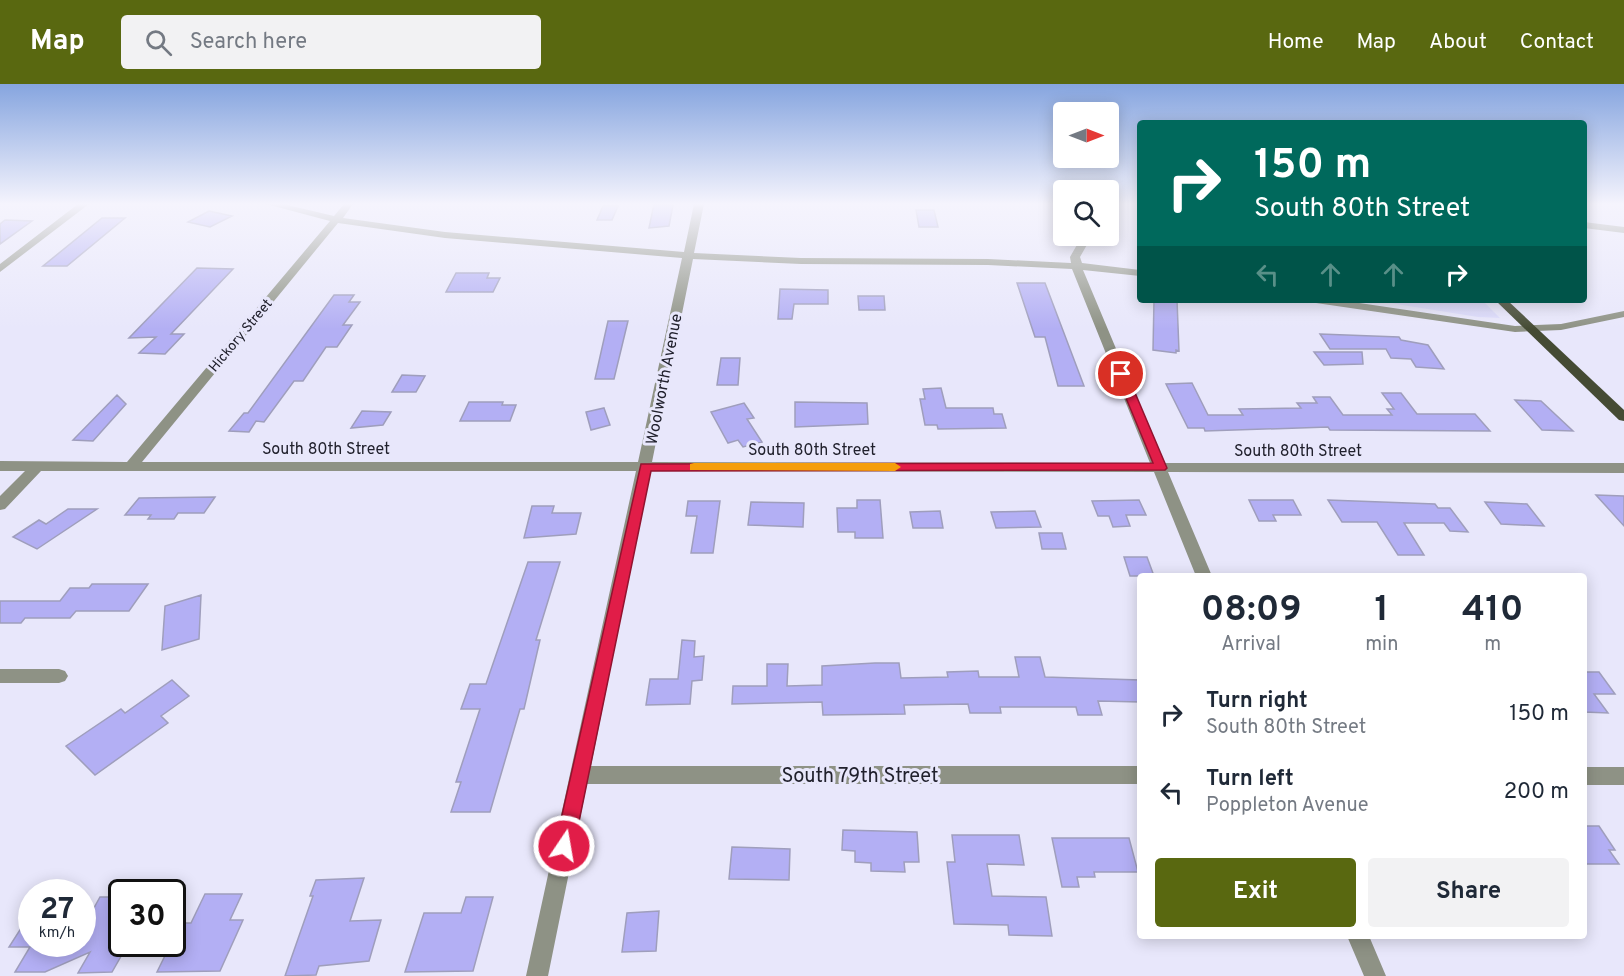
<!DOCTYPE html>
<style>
:root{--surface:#fff;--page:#f2f2f3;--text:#1f2937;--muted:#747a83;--accent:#596810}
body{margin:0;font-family:Overpass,sans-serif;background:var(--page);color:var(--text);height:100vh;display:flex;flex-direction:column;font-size:22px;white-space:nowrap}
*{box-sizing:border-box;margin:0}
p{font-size:20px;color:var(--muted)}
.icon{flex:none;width:33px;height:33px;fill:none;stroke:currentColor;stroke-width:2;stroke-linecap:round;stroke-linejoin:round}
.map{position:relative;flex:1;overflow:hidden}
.details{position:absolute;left:1137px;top:489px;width:450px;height:366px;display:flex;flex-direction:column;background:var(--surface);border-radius:6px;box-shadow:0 3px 15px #0003}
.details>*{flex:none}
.top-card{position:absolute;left:1137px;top:36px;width:450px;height:183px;border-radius:6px;box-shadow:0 3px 15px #0003;background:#00695c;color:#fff;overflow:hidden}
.needle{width:39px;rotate:90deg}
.tools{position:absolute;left:1053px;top:18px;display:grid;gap:12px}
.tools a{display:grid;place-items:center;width:66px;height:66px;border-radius:6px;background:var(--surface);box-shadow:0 3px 15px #0003;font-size:30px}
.speed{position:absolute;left:18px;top:795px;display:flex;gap:12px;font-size:30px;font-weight:700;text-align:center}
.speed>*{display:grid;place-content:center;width:78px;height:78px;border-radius:50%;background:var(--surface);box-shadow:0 3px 15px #0003;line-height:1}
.speed small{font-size:15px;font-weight:400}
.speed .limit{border:3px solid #111;border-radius:9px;background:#fff;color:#111}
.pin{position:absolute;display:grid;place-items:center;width:51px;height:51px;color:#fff;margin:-26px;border:3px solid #fff;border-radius:50%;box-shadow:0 2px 6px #0007}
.me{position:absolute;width:66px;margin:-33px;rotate:12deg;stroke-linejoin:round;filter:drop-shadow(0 0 4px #0008)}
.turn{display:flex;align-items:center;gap:21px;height:126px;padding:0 18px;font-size:27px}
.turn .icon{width:78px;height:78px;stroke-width:2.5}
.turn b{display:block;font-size:42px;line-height:51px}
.lanes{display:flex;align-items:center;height:57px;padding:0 18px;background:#0003;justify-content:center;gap:30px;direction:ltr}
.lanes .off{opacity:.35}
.eta{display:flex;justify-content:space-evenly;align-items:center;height:102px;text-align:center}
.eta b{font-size:36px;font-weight:700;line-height:42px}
.cta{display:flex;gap:12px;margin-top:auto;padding:12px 18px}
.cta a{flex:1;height:69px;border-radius:6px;background:var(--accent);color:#fff;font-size:24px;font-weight:700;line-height:69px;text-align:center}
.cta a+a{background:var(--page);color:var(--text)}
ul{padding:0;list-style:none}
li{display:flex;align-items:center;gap:18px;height:78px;padding:0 18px}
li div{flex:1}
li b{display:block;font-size:22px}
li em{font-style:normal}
header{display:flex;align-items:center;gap:36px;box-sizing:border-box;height:84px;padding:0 30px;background:var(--accent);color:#fff}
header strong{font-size:28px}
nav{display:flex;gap:33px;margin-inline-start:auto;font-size:21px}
.search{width:420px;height:54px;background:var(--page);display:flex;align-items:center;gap:15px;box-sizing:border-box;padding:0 21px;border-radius:6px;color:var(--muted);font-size:22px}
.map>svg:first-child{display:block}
.built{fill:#dcdbfb}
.building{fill:#b3aff4;stroke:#9f9ebc;stroke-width:1.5}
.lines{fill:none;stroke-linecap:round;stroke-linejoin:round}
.street{fill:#8e9285;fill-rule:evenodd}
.primary{fill:#454b34;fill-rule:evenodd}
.route{fill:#e11d48;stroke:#92132f;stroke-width:1.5}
.slow{fill:#f59e0b}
.labels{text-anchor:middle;stroke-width:6;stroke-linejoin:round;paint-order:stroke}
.far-street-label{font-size:14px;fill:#21212d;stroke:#e8e7fb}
.street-label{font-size:16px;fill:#21212d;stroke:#e8e7fb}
.near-street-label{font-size:20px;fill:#21212d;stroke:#e8e7fb}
</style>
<header>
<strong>Map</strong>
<div class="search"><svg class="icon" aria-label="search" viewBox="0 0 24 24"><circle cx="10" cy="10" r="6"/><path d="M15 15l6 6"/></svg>Search here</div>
<nav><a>Home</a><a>Map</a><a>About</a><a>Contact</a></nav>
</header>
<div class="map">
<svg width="1624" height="892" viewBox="0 0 1624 892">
<rect width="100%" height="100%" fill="#e8e7fb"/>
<path class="built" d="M1371,216H1482L1500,234L1478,233Z"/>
<path class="building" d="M654,120L673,121L669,142L649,144Z
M603,122H618L612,136H597Z
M916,126H934L938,143H919Z
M209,127L232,132L210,143L188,138Z
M102,134H125L67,182H43Z
M5,136L32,137L0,160V140Z
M197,184L233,185L171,250H184L165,270L139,269L156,253L129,254Z
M456,189H489L487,194H500L493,208H446Z
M1017,199H1045L1084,302H1058L1045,253H1035Z
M780,205L828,206V220H794L792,235H778Z
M334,211H354L349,218H360L343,241H352L337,263H326L303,297H294L264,338L256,337L249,348L229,347L244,329H248Z
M858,212H884L885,226H859Z
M1154,216H1177L1179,267L1176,266V269L1153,266Z
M608,237H628L614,295H595Z
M1320,250L1399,253L1401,256L1428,261L1444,285L1416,283L1411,275L1391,274L1386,265H1330Z
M1314,268H1362L1363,280L1324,281Z
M721,274H740L738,301H717Z
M402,291L425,292L416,308H392Z
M1192,299L1208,331H1243L1239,325L1301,324L1297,319H1317L1313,313H1330L1343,331H1392L1387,325H1394L1382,309H1401L1417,330H1475L1490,347L1330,346L1328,343L1205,347L1204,344H1188L1166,300Z
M941,304L946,324H993L994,330H1002L1006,344L938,345L937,341H925L920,315H925L923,305Z
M117,311L126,320L93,357L73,356Z
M1515,316L1541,317L1573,347L1542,346Z
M469,318H503L502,321H516L510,337H460Z
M795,318L867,319L868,340L795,343Z
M744,319L754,334L747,335L762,358L743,363L738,356L728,359L711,328Z
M604,324L610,341L591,346L586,328Z
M362,327L391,328L383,341L351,344Z
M1596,411L1624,412V442Z
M215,413L204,429H178L174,435H148L151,431H125L139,414Z
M857,416H880L883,454H855V448H838L837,424H857Z
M1139,416L1146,431H1126L1130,442L1113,443L1109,432H1098L1092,417Z
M1249,416H1293L1301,431H1273L1276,437H1259Z
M1328,416L1435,420L1438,424H1450L1468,448L1450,447L1444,439H1404L1424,471H1398L1377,438H1342Z
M688,417H720L713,469H691L697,432H686Z
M751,418L804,419L803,443L748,441Z
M1485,418L1527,420L1544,442L1501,440Z
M532,422H554L552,429H581L576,450L524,454Z
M68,425H97L37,465L13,453L39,436L46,440Z
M940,427L943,444H913L910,428Z
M1035,427L1041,443L996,444L991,428Z
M1039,449H1062L1066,465H1042Z
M1124,473H1147L1154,492H1130Z
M528,478H560L536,556H540L524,625H520L490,728H451L461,698H456L480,625H461L470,600H486Z
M92,500H148L129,527H76L70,534H25L21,539H0V517H60L70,504H89Z
M201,511L199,555L162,566L165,522Z
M682,556L695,557L694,573L704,572L702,596L692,597L690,620L646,621L650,595H678Z
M1015,573H1040L1045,593L1140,596V618L1098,617L1102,631H1078L1076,623H1000L1001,629H970L968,620L904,621L905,630L823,631L822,618L732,620L733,602H767V580H788L787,602L822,601V582L875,579H899L901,594L948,593L947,588L978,587L979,593H1019Z
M1584,588H1599L1615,610H1594L1608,629L1584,628Z
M172,596L189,612L161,632L168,639L95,691L66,662L121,625L125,629Z
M1584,742H1599L1615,766H1609L1619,780H1584Z
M843,746L917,748L919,778H904L905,788L871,787V779L855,778V767L842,766Z
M952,751H1019L1024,781L987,780L992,812L1046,813L1052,852L1009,851L1008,841L954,840L947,778H955Z
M1052,754H1129L1138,788H1094L1095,793H1077L1079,803H1062Z
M732,763L790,765L789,796L729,795Z
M364,794L350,837L381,836L369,877L319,882L316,891L285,892L313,812H310L316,796Z
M205,810H242L230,836H243L220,887L157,888L181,839H191Z
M100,813H122V860H128L112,888L78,889L90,868L45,888H15L30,863H9L32,827V860H82V831H90Z
M466,813H493L473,887L405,888L424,829H461Z
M659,827L656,867L622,868L627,829Z"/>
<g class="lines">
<path class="street" d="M78,120H89L0,188V180Z
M266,120H283L334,132L344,120H353L343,134L445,148L684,168L694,120H704L694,169L801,174L988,175L1071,179L1070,173L1082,152H1092L1080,173L1082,179L1140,186V192L1083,186L1164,379H1624V389L1168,388L1212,492H1196L1154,388L650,387L591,682H1140V700H587L548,892H526L636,387H41L5,425L0,426V412L25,387H0V377L127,378L330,137ZM338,139L445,154L682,174L638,378H142ZM693,175L801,180L988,181L1072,185L1150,379L652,378Z
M1108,120H1113L1108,124Z
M1584,138L1624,143V149L1584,144Z
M1310,216H1339L1515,242L1561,240L1624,227V233L1561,246L1515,248L1316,219Z
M0,585H59L65,587L68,592L65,597L59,599H0Z
M1584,683H1624V701H1584Z
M1347,852H1369L1386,892H1364Z"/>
<path class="primary" d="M1495,216H1507L1624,326V337L1619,336Z"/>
</g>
<linearGradient id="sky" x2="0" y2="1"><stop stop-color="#86a5df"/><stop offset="0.49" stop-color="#f5f4fd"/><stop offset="1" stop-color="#f5f4fd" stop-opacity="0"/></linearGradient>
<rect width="1624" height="245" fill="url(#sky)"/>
<path class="route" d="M1117,288L1127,290L1167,384L1165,386L651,387L574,762L571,768L564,770L558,768L555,762L641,380L1153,379L1116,290Z"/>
<path class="slow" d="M694,379H895L901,383L895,387L690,386V380Z"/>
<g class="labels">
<g class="far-street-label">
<text transform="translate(240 251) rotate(-50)" y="5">Hickory Street</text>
</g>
<g class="street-label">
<text transform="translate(663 295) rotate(-79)" y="6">Woolworth Avenue</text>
<text x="326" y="370">South 80th Street</text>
<text x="812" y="371">South 80th Street</text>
<text x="1298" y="372">South 80th Street</text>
</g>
<g class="near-street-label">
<text x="860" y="698">South 79th Street</text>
</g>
</g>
</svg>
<div class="tools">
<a><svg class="needle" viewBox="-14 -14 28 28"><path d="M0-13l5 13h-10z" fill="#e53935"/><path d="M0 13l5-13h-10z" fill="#747a83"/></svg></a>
<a><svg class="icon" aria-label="search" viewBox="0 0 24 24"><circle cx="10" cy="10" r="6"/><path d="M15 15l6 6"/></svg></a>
</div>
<div class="speed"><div>27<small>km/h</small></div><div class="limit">30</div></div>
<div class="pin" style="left:1121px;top:290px;background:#d93025"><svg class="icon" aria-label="arrive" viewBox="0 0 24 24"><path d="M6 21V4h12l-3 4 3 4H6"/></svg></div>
<svg class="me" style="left:564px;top:762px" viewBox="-20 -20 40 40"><circle r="17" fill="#e11d48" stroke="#fff" stroke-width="3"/><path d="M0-11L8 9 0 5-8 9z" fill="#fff"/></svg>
<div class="top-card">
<div class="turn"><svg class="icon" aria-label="right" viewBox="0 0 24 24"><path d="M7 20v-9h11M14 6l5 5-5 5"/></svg><div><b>150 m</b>South 80th Street</div></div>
<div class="lanes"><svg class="icon off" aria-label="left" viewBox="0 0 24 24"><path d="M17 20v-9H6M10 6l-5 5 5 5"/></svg><svg class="icon off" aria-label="ahead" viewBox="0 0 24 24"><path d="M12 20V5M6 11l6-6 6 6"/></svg><svg class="icon off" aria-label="ahead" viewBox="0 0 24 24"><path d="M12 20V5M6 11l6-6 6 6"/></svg><svg class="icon" aria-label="right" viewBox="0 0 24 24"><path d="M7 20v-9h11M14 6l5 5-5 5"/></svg></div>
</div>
<section class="details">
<div class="eta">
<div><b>08:09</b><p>Arrival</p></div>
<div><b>1</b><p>min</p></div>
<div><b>410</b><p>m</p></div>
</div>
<ul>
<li><svg class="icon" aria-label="right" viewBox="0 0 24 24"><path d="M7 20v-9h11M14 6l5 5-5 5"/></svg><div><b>Turn right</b><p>South 80th Street</p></div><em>150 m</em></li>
<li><svg class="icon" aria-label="left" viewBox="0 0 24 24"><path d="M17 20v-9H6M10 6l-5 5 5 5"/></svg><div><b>Turn left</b><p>Poppleton Avenue</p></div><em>200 m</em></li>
</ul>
<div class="cta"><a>Exit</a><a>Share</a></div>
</section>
</div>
